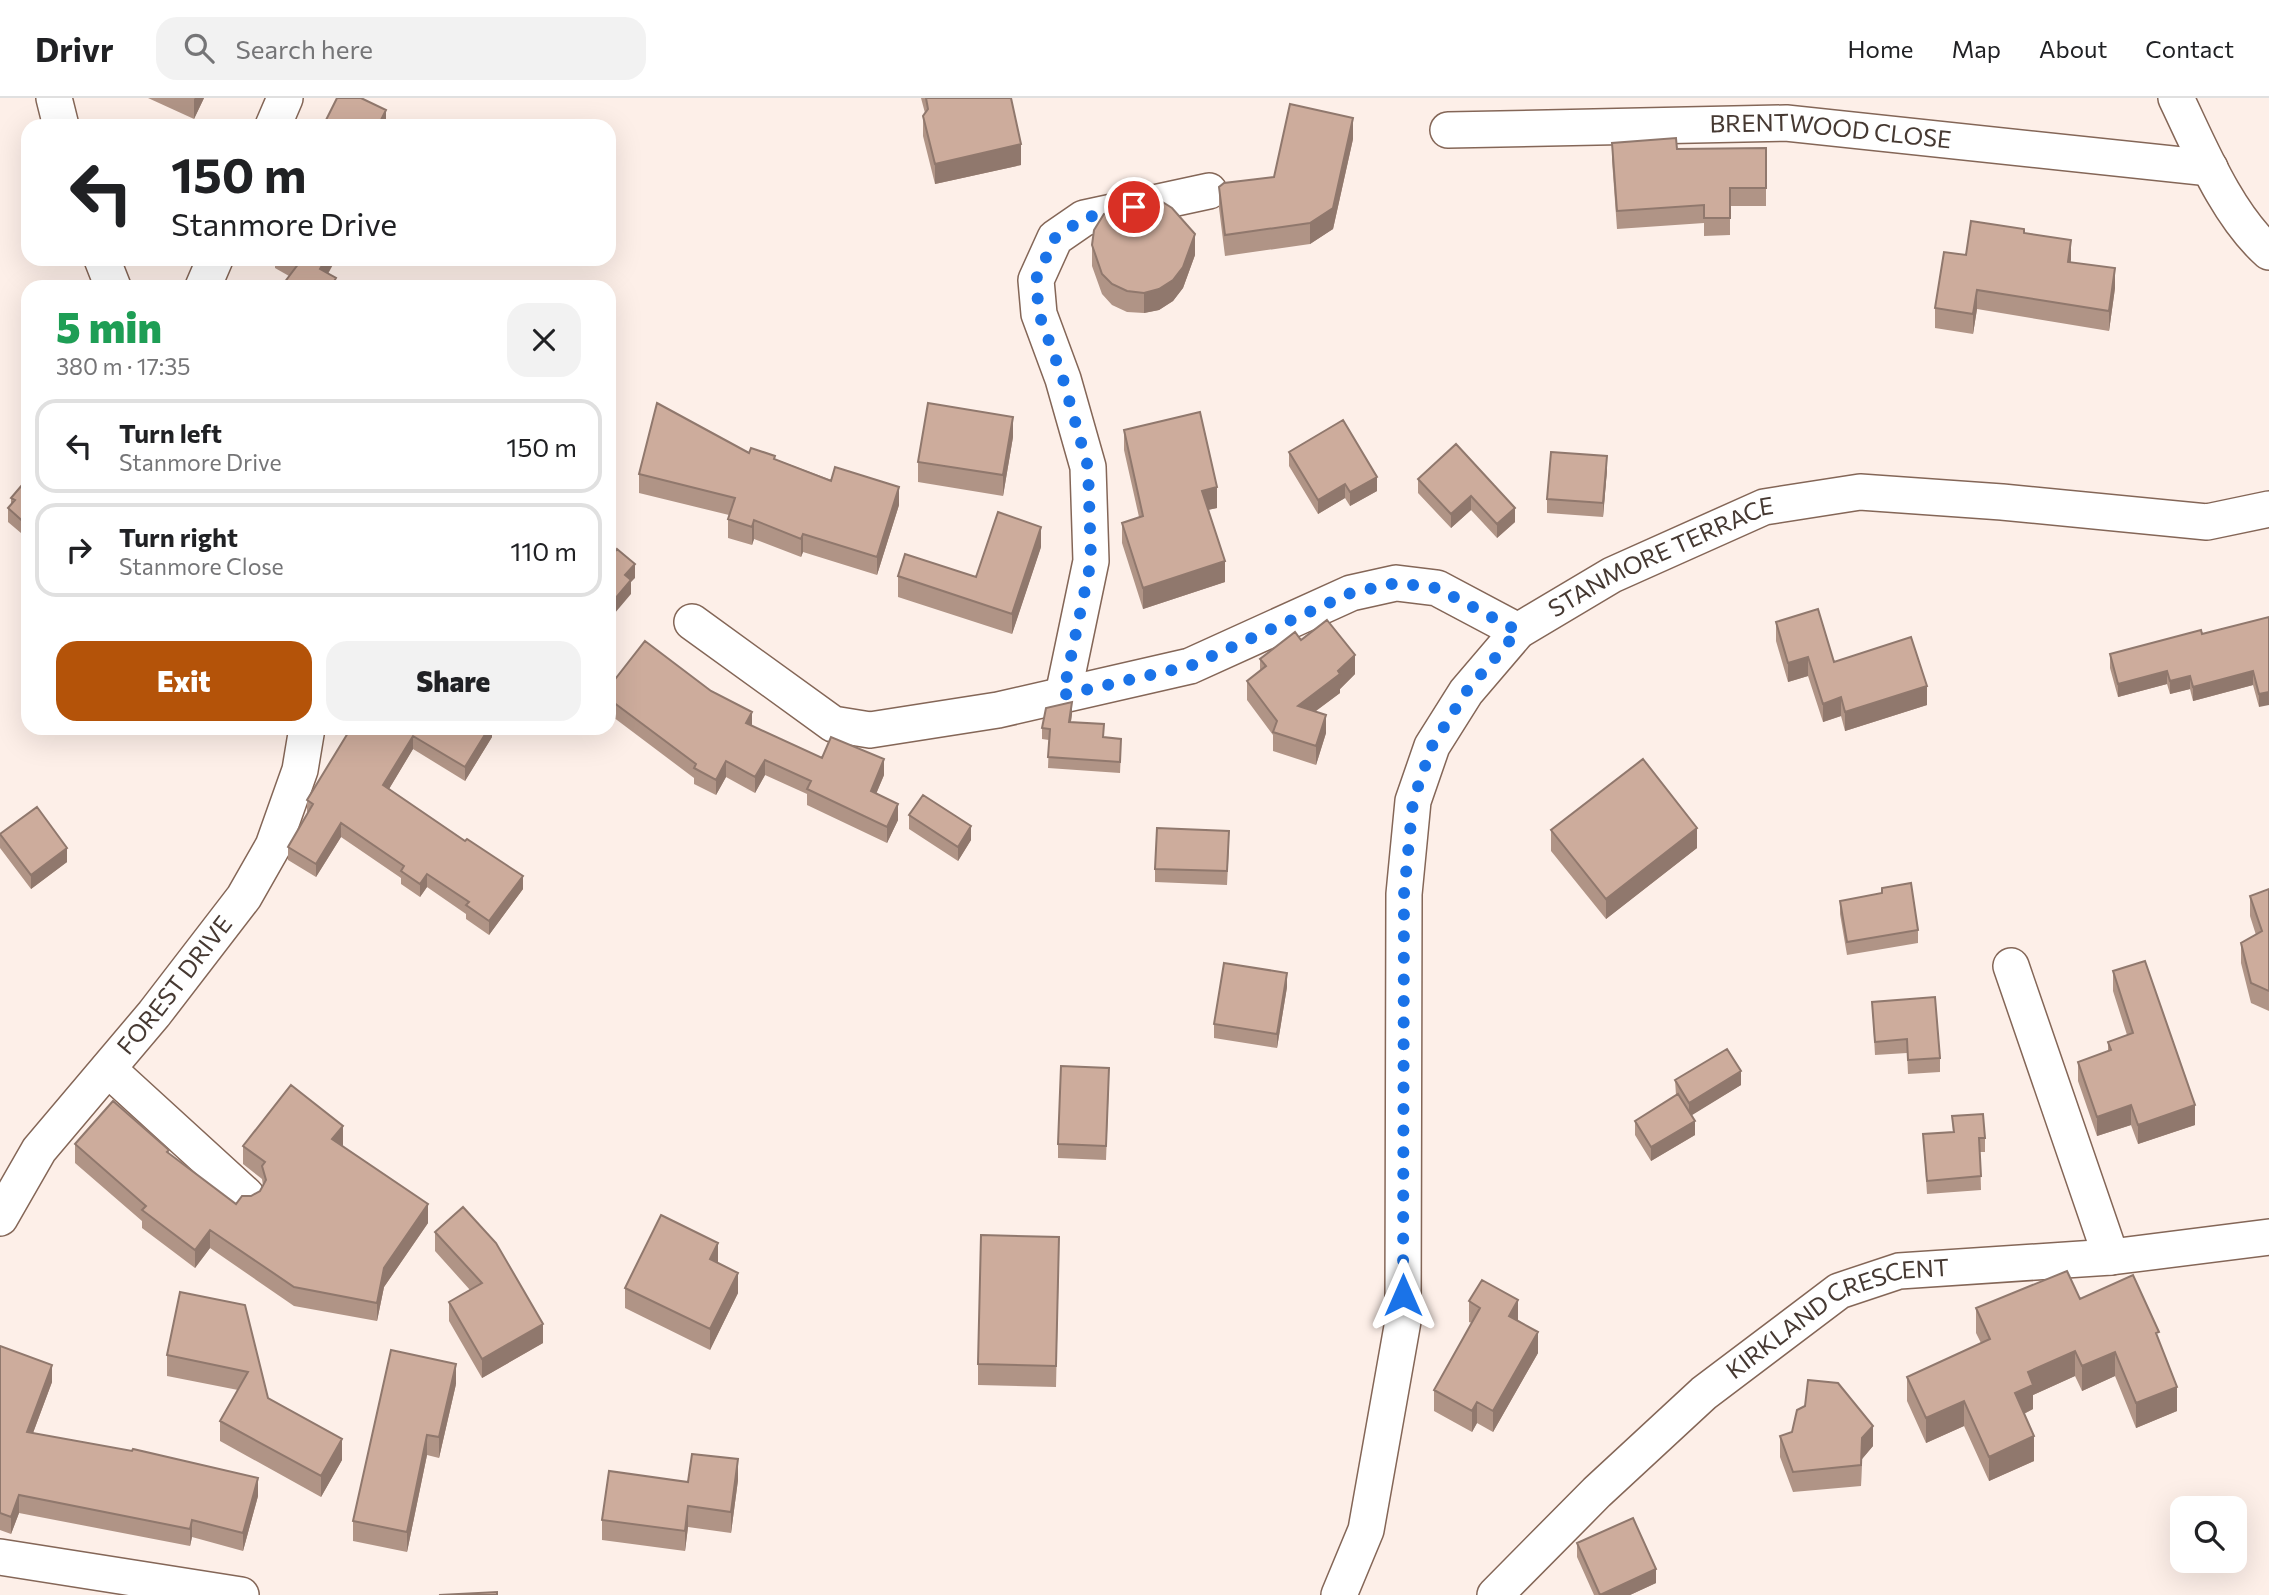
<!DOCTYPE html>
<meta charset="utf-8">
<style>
:root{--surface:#fff;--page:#f2f2f2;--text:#202124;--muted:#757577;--line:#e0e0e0;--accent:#b45309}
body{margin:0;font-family:Commissioner,sans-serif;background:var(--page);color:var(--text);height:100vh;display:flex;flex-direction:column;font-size:26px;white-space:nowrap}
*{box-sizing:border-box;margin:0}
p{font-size:23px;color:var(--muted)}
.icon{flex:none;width:38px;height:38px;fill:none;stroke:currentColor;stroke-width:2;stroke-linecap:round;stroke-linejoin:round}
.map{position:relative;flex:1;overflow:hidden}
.drawer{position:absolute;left:21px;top:182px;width:595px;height:455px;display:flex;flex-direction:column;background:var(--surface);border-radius:21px;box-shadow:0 7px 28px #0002}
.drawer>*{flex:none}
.guide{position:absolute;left:21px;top:21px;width:595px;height:147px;border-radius:21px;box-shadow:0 7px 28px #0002;background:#fff;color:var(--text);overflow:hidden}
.tools{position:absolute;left:2170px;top:1398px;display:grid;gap:14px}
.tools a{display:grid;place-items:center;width:77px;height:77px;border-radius:14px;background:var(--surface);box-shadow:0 7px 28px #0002;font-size:35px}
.pin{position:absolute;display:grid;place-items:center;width:60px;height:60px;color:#fff;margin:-30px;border:4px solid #fff;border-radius:50%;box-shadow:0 2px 7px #0007}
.me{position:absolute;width:77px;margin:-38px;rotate:0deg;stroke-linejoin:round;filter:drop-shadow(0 0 5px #0008)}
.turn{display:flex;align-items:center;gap:24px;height:147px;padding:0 35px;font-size:32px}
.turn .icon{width:91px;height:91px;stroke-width:2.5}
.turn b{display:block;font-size:49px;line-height:60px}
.round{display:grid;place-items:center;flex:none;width:74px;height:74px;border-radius:21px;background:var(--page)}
.overview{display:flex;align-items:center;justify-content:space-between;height:119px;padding:0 35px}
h1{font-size:42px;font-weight:800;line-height:52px;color:#1e9e55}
.button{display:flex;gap:14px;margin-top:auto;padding:14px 35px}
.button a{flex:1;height:80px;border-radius:21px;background:var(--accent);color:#fff;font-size:28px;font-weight:800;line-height:80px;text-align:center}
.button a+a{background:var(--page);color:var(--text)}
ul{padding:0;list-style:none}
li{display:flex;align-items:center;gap:21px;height:94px;margin:0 14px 10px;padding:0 21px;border:4px solid var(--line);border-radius:21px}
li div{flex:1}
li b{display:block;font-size:26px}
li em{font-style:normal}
header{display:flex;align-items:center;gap:42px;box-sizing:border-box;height:98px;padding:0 35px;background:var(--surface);border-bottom:2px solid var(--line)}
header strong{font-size:33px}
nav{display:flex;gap:38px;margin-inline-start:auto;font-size:24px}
.search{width:490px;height:63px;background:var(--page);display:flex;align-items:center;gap:18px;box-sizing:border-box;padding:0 24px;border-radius:21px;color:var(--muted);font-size:26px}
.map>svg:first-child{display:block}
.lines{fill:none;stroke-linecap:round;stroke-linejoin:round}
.minor-casing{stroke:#846657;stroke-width:38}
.minor{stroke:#fff;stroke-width:35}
.wall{fill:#b09486}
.shaded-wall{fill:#90786d}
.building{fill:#cdac9c;stroke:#90786d;stroke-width:2}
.route{stroke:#1a73e8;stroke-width:12;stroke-dasharray:0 21.6}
.labels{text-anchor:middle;stroke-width:7;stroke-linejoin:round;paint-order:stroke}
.street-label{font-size:24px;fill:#463932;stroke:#fdefe8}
</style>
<header>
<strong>Drivr</strong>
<div class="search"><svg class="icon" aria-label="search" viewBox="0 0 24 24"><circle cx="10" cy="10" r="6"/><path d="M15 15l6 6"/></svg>Search here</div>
<nav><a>Home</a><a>Map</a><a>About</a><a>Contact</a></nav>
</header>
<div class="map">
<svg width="2269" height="1497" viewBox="0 0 2269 1497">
<rect width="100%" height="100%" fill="#fdefe8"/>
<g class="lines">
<g class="minor-casing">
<g id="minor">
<path d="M54,0L61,28"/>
<path d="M2176,0C2200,50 2227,117 2269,154"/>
<path d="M273,28L285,0"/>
<path id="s1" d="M1448,32L1786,25L2210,70"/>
<path d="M102,161L113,189"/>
<path d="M203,189L215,161"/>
<path d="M692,524L833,626L870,632L998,612L1190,568L1351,495L1396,485L1437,490L1518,533"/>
<path d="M1063,597L1091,463L1088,369L1063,281L1039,216L1036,182L1055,140L1084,120L1209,93"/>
<path d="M2011,868L2111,1159"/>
<path d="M108,971L246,1097"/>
<path id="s2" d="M0,1120L39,1052L154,916L244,799L273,748L300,672L307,630"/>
<path d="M0,1459L241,1497"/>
<path id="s3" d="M1339,1497L1366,1432L1403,1223L1404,796L1413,703L1432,648L1466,594L1518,533L1612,477L1764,409L1860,394L2002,404L2207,424L2269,411"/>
<path id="s4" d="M1495,1497L1597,1394L1704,1295L1839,1193L1899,1173L2111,1159L2269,1139"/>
</g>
</g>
<use href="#minor" class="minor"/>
</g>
<path class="wall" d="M148,0H204L194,21Z
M921,0H1011L1021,67L935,86L923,38V18L925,15Z
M1353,41L1333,131L1310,146L1225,158L1219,110V89L1274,79Z
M1612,45L1677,51L1766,50V108H1730V137L1704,138V125L1617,131L1612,62Z
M2024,136L2115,190L2109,233L1977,211L1973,236L1935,230V210L1966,157Z
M1092,147L1195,157L1183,190L1173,203L1159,212L1144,215L1127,214L1112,207L1102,196L1092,168Z
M275,161H336L328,176L336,189L289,178L275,170Z
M1124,332L1217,410L1208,412L1225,484L1143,511L1122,445V425L1139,419L1124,352Z
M1013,339L1003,398L918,384V364Z
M1456,346L1515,424L1497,440L1471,412L1451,430L1418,395V381Z
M1289,354L1377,393L1350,408L1345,400L1318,416L1289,368Z
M749,355L775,361L899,407L877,477L803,454L801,459L754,441L752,447L728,440V421L729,417L639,395V376Z
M1607,372L1603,419L1547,415V401Z
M28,380V441L8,424V410L11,407V400Z
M1041,449L1012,536L898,499V478L976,479Z
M2269,519L2259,609L2253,587L2193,603L2190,591L2170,596L2167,586L2118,599L2110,570V556L2202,536Z
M1776,524L1834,564L1927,607L1845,633L1841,618L1823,624L1808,578L1788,584L1776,543Z
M1301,542L1355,576L1340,591V595L1316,613L1326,635L1316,667L1273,653V637L1247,602V583L1260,573V561Z
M609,589L752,628L822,660L884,677L876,696L898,722L887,745L807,707V696L765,677L755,695L726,679L716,697L694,686V680L609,616Z
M1072,616L1071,624L1104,639L1121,652L1120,675L1048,670L1049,642L1042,641V630Z
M351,630H492V639L465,683L413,651L389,691L523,791L489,837L466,821V816L427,789L420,799L401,786V780L341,739L316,779L288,762V749L307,716V702Z
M909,717L971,742L958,763L909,731Z
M1551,732L1697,750L1606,821L1551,753Z
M0,736L67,764L31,791L0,750Z
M1229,747L1227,787L1155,784V771Z
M1882,790L1918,832V845L1847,857L1840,816V803L1882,795Z
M2269,791V913L2251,905L2241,865V845L2256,837L2250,818V798Z
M2113,873L2195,1027L2138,1046L2131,1027L2097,1038L2078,983V964L2108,953V944L2127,937L2113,893Z
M1287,889L1277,950L1214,940V926Z
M1872,904L1940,960V974L1908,976L1907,955L1875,957Z
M1675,982L1741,987L1691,1017L1695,1037L1651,1063L1635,1037V1023L1676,997Z
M1109,984L1106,1062L1058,1060V1046Z
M1952,1018L1985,1040V1054H1980L1981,1092L1927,1096L1923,1036L1953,1034Z
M75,1046L169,1056L236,1106L260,1093L263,1088L262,1081L243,1066V1048L343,1047L342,1048L428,1125L384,1189L377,1223L294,1208L210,1150L195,1170L142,1130V1123L75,1065Z
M435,1134L543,1245L482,1280L449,1223V1204L470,1192L435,1153Z
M1059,1159L1056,1289L978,1287V1266Z
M718,1165L738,1195L710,1252L625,1210V1190Z
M2080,1201L2159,1243L2177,1313L2136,1330L2115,1278L2082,1293L2075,1278L2033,1297V1311L2024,1316L2034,1363L1989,1383L1964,1328L1926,1345L1907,1303V1279L1981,1245L1976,1235V1210Z
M1469,1203L1518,1223L1538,1255L1493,1334L1477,1325L1472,1334L1434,1313V1292L1472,1225L1469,1224Z
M245,1207L268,1300L342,1362L321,1399L220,1343V1323L238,1292L167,1278V1257Z
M0,1248L52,1284L33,1335L258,1398L243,1453L192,1439L190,1448L19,1415L11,1436L0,1432Z
M456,1286L439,1360L427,1357L407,1454L353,1443V1423Z
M1780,1338L1873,1348L1862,1361L1861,1388L1793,1394L1780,1359Z
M738,1382L731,1435L688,1429L685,1453L602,1442V1422L688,1384Z
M1577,1445L1656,1485L1630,1497H1594L1577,1459Z"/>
<path class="shaded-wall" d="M195,0H204L194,21V1Z
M386,12V28H378Z
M1353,20V41L1333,131L1310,146V125Z
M1021,46V67L935,86V66Z
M1195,136V157L1183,190L1173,203L1159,212L1144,215V195Z
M2071,142V162L2068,183V164Z
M326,161H336L320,189V171Z
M2115,170V190L2109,233V213Z
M336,180V189H331Z
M1977,192V211L1973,236V216Z
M1013,319V339L1003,398V377Z
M1607,358V372L1603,419V405Z
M1377,379V393L1350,408V394Z
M1345,386V400L1318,416V402Z
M899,389V407L877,477V459Z
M1217,389V410L1202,413V393Z
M1471,398V412L1451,430V416Z
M1515,410V424L1497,440V426Z
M754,422V441L752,447V429Z
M1041,429V449L1012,536V516Z
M803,436V454L801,459V441Z
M1225,463V484L1143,511V490Z
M635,466V480L631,484V496L609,522V508L625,477Z
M1355,557V576L1340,591V595L1298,626V608Z
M1808,559V578L1788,584V565Z
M2167,573V586L2118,599V586Z
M2253,573V587L2193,603V589Z
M2190,578V591L2170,596V583Z
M1927,588V607L1845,633V614Z
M2269,594V607L2259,609V596Z
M1841,599V618L1823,624V606Z
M1072,604V616L1069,635V624Z
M752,614V629L746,625Z
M1326,617V635L1316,667V648Z
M489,630H492V639L465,683V669Z
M413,638V651L383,701V687Z
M884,661V677L871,708V693Z
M765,662V677L755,695V679Z
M726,663V679L716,697V682Z
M898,706V722L887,745V729Z
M341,725V739L316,779V766Z
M971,728V742L958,763V749Z
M1697,730V750L1606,821V801Z
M67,750V764L31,791V777Z
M427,776V789L420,799V786Z
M523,778V791L489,837V823Z
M1287,875V889L1277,950V936Z
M1741,973V987L1689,1019V1005Z
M2131,1007V1027L2097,1038V1019Z
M2195,1007V1027L2138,1046V1027Z
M1695,1023V1037L1651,1063V1049Z
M343,1028V1047L332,1060V1041Z
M428,1106V1125L384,1189L377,1223V1205L384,1170Z
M210,1132V1150L195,1170V1152Z
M718,1145V1165L710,1161Z
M738,1175V1195L710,1252V1231Z
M1518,1202V1223L1509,1238V1218Z
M543,1226V1245L482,1280V1261Z
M1538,1234V1255L1493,1334V1313Z
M2075,1253V1278L2033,1297V1311L2015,1320V1295L2028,1274Z
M2115,1254V1278L2082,1293V1268Z
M456,1266V1286L439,1360V1339Z
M52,1267V1284L27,1351V1334Z
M2177,1289V1313L2136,1330V1305Z
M1964,1303V1328L1926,1345V1320Z
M1477,1304V1325L1472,1334V1313Z
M1873,1328V1348L1862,1361L1861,1388L1862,1340Z
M427,1337V1357L407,1454V1434Z
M2034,1338V1363L1989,1383V1359Z
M342,1341V1362L321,1399V1378Z
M738,1361V1382L731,1435V1414Z
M258,1380V1398L243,1453V1435Z
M19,1397V1415L11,1436V1419Z
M688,1408V1429L685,1453V1433Z
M192,1422V1439L190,1448V1431Z
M1656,1471V1485L1630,1497H1600Z"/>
<path class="building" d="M337,0H361L386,12L378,28H323Z
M926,0H1011L1021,46L935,66L923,18L928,11Z
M1290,6L1353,20L1333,110L1310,125L1225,137L1219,89L1224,85L1274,79Z
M1676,40L1677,51L1766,50V90H1730V120H1704V107L1617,113L1612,45Z
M1161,103L1172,110L1195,136L1183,169L1173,182L1159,191L1144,195L1127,193L1112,186L1102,176L1092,147L1094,132L1104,116Z
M1971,123L2024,131V135L2071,142L2068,164L2115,170L2109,213L1977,192L1973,216L1935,210L1944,154L1966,157Z
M292,161H326L320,171L336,180L331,189H281L299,165Z
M657,305L749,355L751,350L775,358L774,361L831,383L835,369L899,389L877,459L803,436L801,441L754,422L752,429L728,421L735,400L639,376Z
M928,305L1013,319L1003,377L918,364Z
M1200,314L1217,389L1202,393L1225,463L1143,490L1122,425L1143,418L1124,332Z
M1343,322L1377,379L1350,394L1345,386L1318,402L1289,354Z
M1456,346L1515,410L1497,426L1471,398L1451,416L1418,381Z
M1551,354L1607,358L1603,405L1547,401Z
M28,380V428L8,410L15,402L11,400Z
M998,414L1041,429L1012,516L898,478L905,456L976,479Z
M617,451L635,466L625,477L631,482L609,508V455L612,457Z
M1818,511L1834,564L1911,539L1927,588L1845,614L1841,599L1823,606L1808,559L1788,565L1776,524Z
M2269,519V594L2259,596L2253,573L2193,589L2190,578L2170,583L2167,573L2118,586L2110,556L2201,532L2202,536Z
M1327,522L1355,557L1338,573L1340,576L1298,608L1326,617L1316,648L1273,634L1277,623L1247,583L1266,568L1260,561L1295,534L1301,542Z
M645,543L711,593L752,614L746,625L822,660L831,639L884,661L871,693L898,706L887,729L807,691L811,683L765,662L755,679L726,663L716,682L694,670L696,666L609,601V589Z
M1072,604L1069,624L1104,626L1103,639L1121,641L1120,664L1048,659L1050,631L1042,630L1046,610Z
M351,630H489L465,669L413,638L383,687L465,743L467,741L523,778L489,823L466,807L469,804L427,776L420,786L401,773L404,768L341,725L316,766L288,749L313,706L307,702Z
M1643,661L1697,730L1606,801L1551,732Z
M923,697L971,728L958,749L909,717Z
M37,709L67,750L31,777L0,736Z
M1157,730L1229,733L1227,773L1155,771Z
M1911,785L1918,832L1847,844L1840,803L1882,795V790Z
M2269,791V893L2251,885L2241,845L2262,833L2250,798Z
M2145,863L2195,1007L2138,1027L2131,1007L2097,1019L2078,964L2111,952L2108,944L2133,935L2113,873Z
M1224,865L1287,875L1277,936L1214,926Z
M1935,899L1940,960L1908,962L1907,941L1875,944L1872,904Z
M1727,951L1741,973L1689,1005L1675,982Z
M1061,968L1109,970L1106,1048L1058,1046Z
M291,987L343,1028L332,1041L428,1106L384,1170L377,1205L294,1189L210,1132L195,1152L142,1112L146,1108L75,1046L113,1003L169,1052L167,1054L236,1106L242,1098H251L260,1093L266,1082L262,1068L265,1064L243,1048Z
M1678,996L1695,1023L1651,1049L1635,1023Z
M1983,1016L1985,1040H1979L1981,1078L1927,1083L1923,1036L1954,1034L1952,1018Z
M463,1109L496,1145L543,1226L482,1261L449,1204L482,1185L435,1134Z
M661,1117L718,1145L710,1161L738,1175L710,1231L625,1190Z
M981,1137L1059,1139L1056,1268L978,1266Z
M2067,1173L2080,1201L2133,1177L2159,1234L2156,1235L2177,1289L2136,1305L2115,1254L2082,1268L2075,1253L2028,1274L2033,1287L2015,1295L2034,1338L1989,1359L1964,1303L1926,1320L1907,1279L1990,1241L1976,1210Z
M1482,1182L1518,1202L1509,1218L1538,1234L1493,1313L1477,1304L1472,1313L1434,1292L1480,1210L1469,1203Z
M180,1194L245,1207L268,1300L342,1341L321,1378L220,1323L248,1274L167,1257Z
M0,1248L52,1267L27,1334L132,1353L133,1351L258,1380L243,1435L192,1422L190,1431L19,1397L11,1419L0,1415Z
M391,1252L456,1266L439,1339L427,1337L407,1434L353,1423Z
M1808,1282L1838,1285L1873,1328L1862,1340L1861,1367L1793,1374L1780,1338L1792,1334L1797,1312L1805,1308Z
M692,1356L738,1361L731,1414L688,1408L685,1433L602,1422L609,1373L688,1384Z
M1633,1420L1656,1471L1600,1497L1577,1445Z
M497,1494V1497H439Z"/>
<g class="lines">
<path class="route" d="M1134,109L1084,120L1055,140L1036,181L1039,216L1063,281L1088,369L1091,463L1063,597L1190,568L1351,495L1396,485L1437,490L1518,533L1466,594L1432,648L1413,703L1404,796L1403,1197"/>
</g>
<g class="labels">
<g class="street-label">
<text dy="8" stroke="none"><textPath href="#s1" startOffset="383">BRENTWOOD CLOSE</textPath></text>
<text dy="8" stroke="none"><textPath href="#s3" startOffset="1167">STANMORE TERRACE</textPath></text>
<text dy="8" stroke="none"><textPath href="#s2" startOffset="292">FOREST DRIVE</textPath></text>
<text dy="8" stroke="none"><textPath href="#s4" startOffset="448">KIRKLAND CRESCENT</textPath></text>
</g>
</g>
</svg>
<div class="tools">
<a><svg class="icon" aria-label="search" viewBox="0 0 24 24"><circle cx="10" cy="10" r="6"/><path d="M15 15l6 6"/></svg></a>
</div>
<div class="pin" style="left:1134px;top:109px;background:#d93025"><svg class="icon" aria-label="arrive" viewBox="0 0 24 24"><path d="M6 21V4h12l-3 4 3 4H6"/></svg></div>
<svg class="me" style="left:1403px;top:1197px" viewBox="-20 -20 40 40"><path d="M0-17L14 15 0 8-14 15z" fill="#1a73e8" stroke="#fff" stroke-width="4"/></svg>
<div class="guide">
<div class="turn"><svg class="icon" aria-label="left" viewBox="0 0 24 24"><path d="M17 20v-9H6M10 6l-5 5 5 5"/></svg><div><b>150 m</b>Stanmore Drive</div></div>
</div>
<section class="drawer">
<div class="overview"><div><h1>5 min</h1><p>380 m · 17:35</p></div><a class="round"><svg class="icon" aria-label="close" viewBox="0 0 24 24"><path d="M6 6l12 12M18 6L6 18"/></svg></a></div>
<ul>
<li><svg class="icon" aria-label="left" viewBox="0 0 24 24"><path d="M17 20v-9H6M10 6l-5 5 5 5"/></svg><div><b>Turn left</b><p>Stanmore Drive</p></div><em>150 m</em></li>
<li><svg class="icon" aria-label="right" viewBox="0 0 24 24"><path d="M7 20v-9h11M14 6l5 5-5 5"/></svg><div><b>Turn right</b><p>Stanmore Close</p></div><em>110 m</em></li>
</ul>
<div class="button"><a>Exit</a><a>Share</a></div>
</section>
</div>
